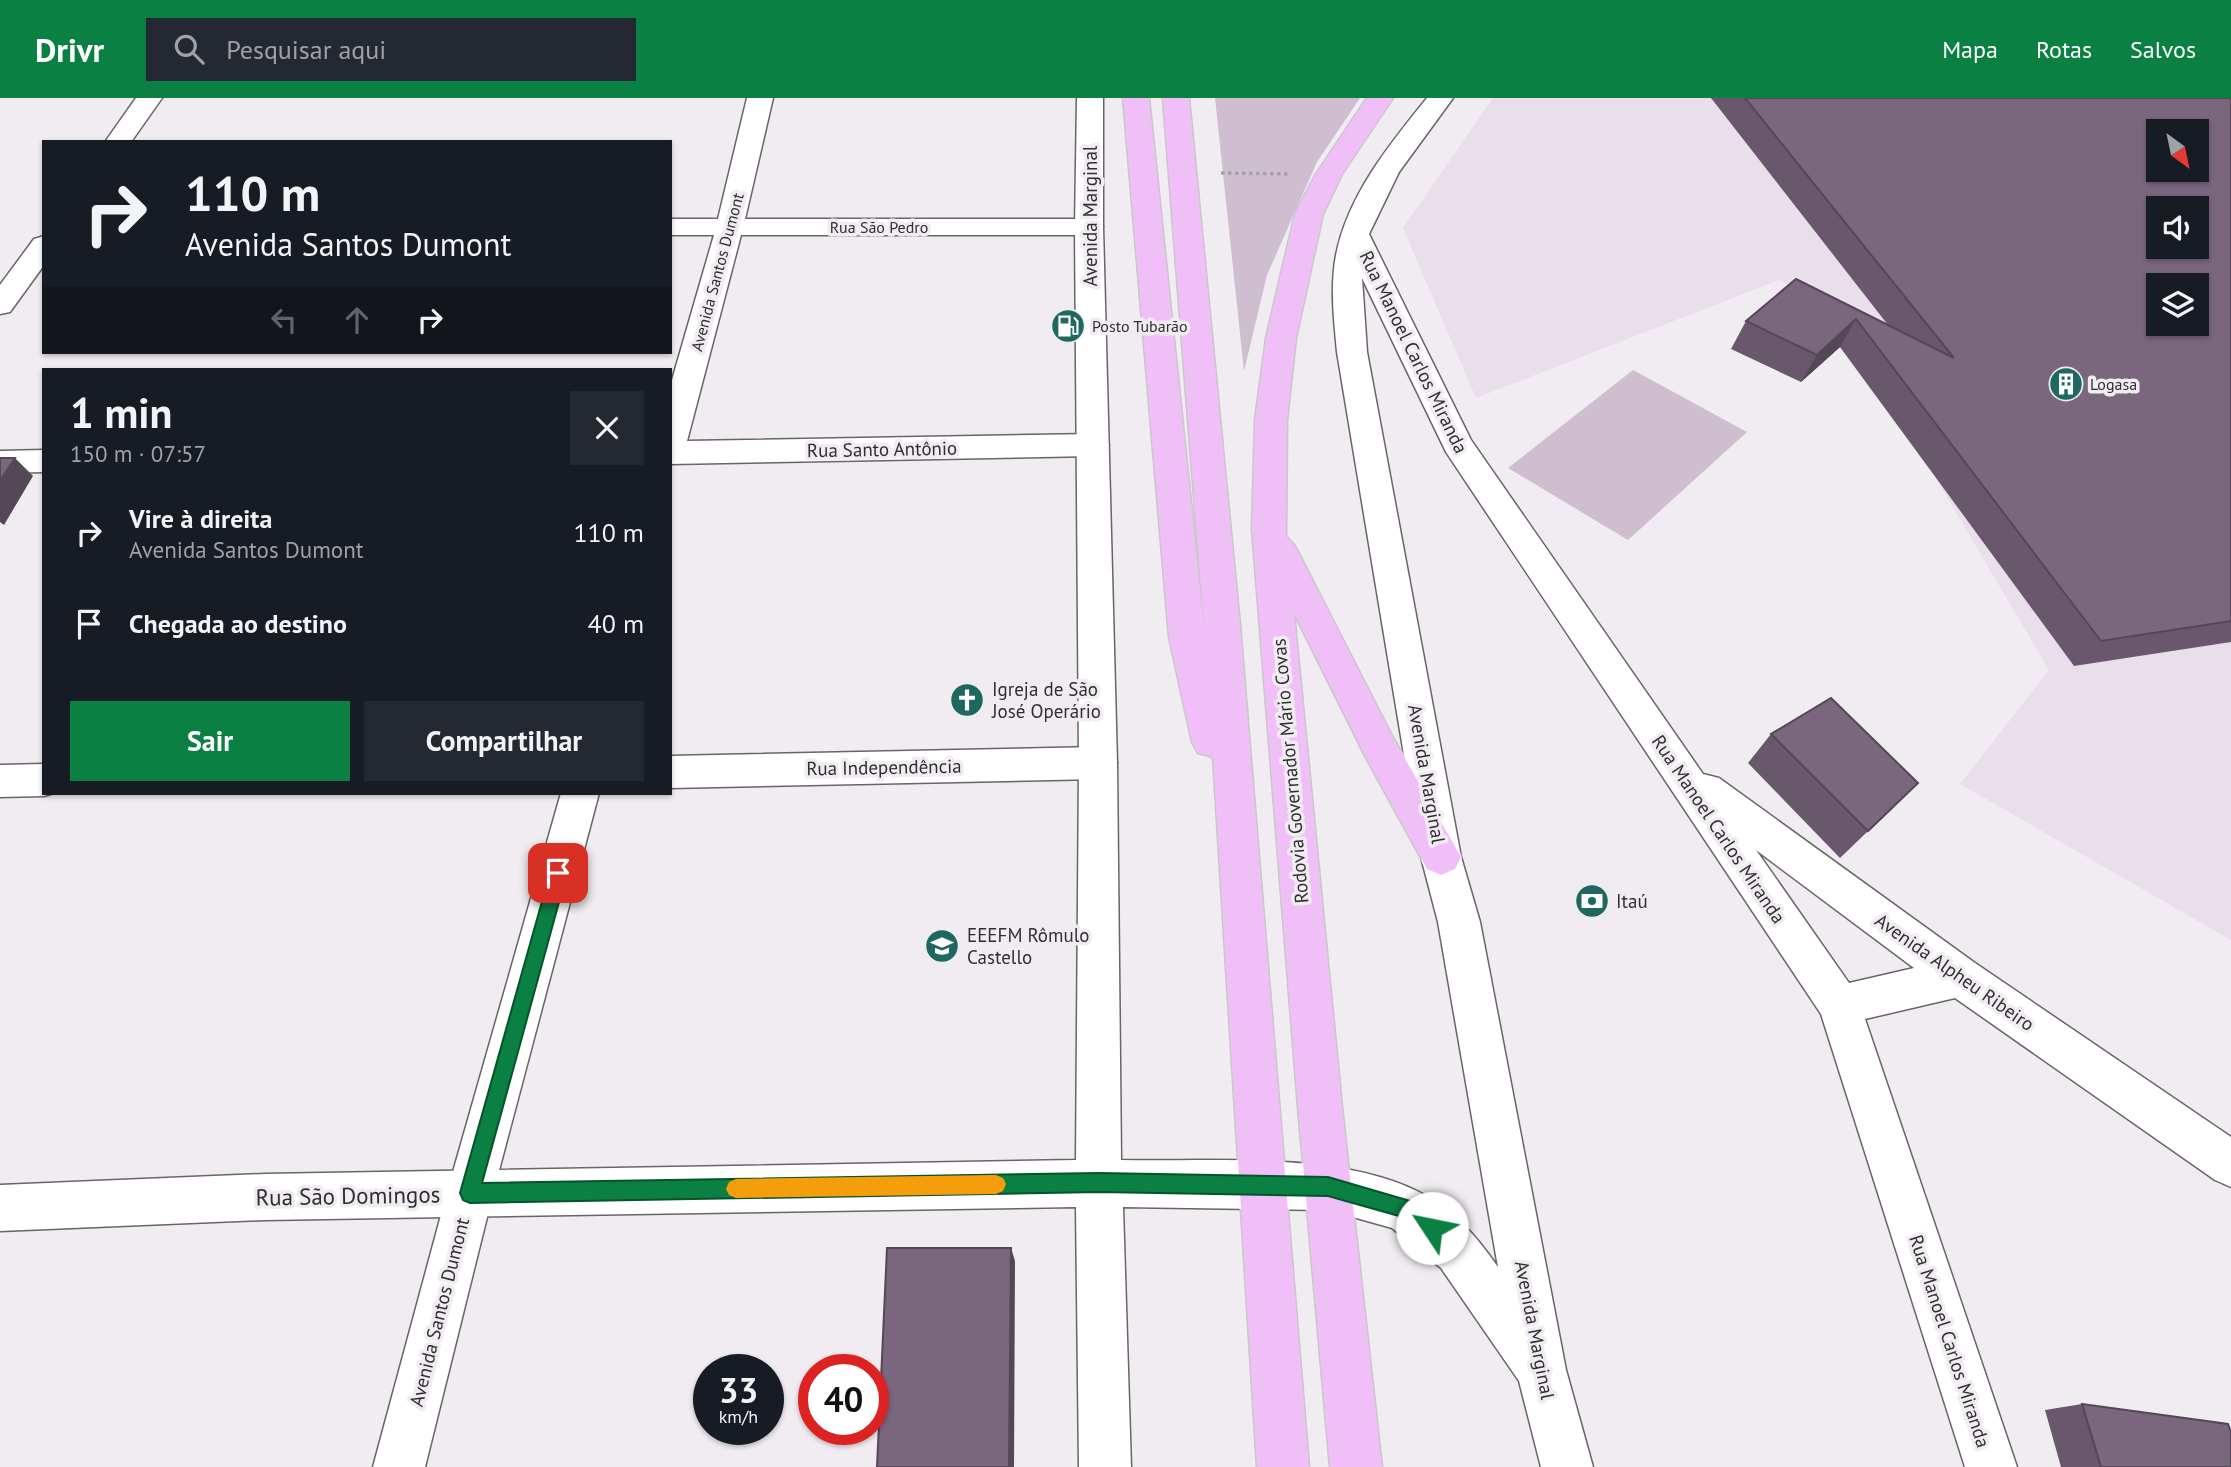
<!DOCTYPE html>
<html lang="pt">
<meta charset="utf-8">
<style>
:root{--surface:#171b24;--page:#242831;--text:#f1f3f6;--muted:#9ea1a6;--accent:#0b8043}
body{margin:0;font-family:"PT Sans",sans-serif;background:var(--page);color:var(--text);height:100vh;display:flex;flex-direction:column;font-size:26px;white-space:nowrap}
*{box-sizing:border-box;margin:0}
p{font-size:23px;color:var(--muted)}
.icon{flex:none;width:38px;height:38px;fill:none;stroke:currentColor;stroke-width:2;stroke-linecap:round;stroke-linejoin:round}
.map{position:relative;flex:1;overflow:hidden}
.drawer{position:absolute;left:42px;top:270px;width:630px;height:427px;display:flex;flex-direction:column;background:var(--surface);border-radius:0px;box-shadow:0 2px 5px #0004}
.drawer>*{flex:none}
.top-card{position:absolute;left:42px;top:42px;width:630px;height:214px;border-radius:0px;box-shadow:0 2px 5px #0004;background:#171b24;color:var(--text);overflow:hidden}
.needle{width:46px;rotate:147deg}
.fabs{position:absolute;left:2146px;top:21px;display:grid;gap:14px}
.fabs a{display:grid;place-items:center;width:63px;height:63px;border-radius:0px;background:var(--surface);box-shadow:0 2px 5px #0004;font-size:35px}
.speed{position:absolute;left:693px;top:1256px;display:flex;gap:14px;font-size:35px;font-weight:700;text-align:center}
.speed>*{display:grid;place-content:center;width:91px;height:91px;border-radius:50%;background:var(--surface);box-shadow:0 2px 5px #0004;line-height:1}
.speed small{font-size:18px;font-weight:400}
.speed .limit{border:10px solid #d22;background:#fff;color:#111}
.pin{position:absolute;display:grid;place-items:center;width:60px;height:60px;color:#fff;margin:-30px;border-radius:14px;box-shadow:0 4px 10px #0006}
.me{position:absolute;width:77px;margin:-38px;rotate:304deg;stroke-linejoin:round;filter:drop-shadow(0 0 5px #0008)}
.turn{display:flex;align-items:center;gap:24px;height:147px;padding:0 28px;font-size:32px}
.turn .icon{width:91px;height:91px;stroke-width:2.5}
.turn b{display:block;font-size:49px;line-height:60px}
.lanes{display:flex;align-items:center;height:66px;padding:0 28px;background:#0003;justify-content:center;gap:35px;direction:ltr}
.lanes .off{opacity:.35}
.round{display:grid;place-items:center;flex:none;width:74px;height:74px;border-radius:0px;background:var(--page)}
.head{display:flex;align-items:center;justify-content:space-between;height:119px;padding:0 28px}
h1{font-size:42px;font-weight:700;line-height:52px}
.cta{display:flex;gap:14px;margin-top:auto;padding:14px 28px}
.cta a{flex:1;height:80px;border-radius:0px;background:var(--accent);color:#fff;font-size:28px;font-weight:700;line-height:80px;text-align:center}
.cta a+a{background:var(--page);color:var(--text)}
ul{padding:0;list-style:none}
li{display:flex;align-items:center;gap:21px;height:91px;padding:0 28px}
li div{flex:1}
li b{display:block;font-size:26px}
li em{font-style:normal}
header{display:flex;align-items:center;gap:42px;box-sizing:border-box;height:98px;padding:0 35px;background:var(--accent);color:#fff}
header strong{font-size:33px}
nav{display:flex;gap:38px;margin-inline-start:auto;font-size:24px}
.search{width:490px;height:63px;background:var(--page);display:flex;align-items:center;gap:18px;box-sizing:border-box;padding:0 24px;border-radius:0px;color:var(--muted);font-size:26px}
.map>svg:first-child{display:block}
.built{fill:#e9dfea;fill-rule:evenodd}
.green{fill:#cebed0}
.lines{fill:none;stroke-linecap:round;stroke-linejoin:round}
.street-casing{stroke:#686468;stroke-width:3}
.secondary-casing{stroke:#686468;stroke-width:3}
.primary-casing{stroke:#c9c9c9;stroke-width:3}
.path{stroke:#a4a2a5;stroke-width:3.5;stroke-dasharray:3.5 3.5;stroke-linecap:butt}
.street{fill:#fff;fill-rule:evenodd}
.secondary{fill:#fff;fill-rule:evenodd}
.primary{fill:#f1bff8;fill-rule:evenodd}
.wall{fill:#69586c}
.shaded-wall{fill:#554758}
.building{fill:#7a667d;stroke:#554758;stroke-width:2;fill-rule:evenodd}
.route{fill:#0b8043;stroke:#07532c;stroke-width:2}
.slow{fill:#f59e0b}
.labels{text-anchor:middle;stroke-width:7;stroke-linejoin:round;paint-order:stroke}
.far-street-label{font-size:16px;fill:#302f30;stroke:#f0ecf1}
.far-poi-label{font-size:16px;fill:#302f30;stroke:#f0ecf1;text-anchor:start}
.street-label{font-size:19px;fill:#302f30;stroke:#f0ecf1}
.poi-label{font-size:19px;fill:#302f30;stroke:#f0ecf1;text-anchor:start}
.near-street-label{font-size:23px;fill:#302f30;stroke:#f0ecf1}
</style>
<header>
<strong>Drivr</strong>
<div class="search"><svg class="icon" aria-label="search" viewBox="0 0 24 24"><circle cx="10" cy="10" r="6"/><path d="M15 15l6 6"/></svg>Pesquisar aqui</div>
<nav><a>Mapa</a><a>Rotas</a><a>Salvos</a></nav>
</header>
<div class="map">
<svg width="2231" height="1369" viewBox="0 0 2231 1369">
<rect width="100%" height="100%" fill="#f0ecf1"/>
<path class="built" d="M1493,0H2231V842L1960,686L2049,572L1836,211L1779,182L1476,300L1403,130ZM2158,33H2196V72H2158ZM2158,110H2196V149H2158ZM2158,187H2196V226H2158Z"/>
<path class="green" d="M1215,0H1360L1317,64L1267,177L1244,273Z
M1633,272L1747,334L1628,442L1508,370Z"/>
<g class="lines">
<g class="street-casing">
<path id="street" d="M136,0H162L131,44H105Z
M747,0H773L745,121H1089L1099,123L1103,129L1099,135L1089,137H741L687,343L1093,336L1104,339L1109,347L1104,355L1093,358L670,366V289L714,137H670V121H718Z
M44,138V167L10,214L0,216V187L34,141Z
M44,352V374L0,375V353Z
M1098,649L1111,654L1117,665L1111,676L1098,681L670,690V658Z
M44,666V695H54L44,698L0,699V667Z
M561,695H599L493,1095L425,1369H373L447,1095Z"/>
</g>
<g class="secondary-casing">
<path id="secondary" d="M1077,0H1103V129L1117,665L1121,1062C1211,1064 1336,1053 1417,1093C1452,1109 1477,1139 1498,1169L1438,824L1421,759L1337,254C1334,222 1330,189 1336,157C1348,97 1389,47 1427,0H1453L1399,74L1369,136L1471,342L1703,676L1719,680L1975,865L2231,1039V1089L2215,1082L1955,900L1865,921L2017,1369H1965L1821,916L1446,354L1362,180L1367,254L1461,759L1480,824L1566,1272L1593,1369H1541L1519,1283L1441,1170L1392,1130L1328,1112L1123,1109L1131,1369H1079L1076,1109L265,1122L0,1133V1087L265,1076L1076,1062L1079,665L1075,129ZM1756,752L1914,870L1849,885Z"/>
</g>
<g class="primary-casing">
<path id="primary" d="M1123,0H1149L1205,540L1163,0H1189L1240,527L1309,1369H1257L1213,659L1198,655L1192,644L1169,539Z
M1367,0H1393L1342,76L1323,116L1296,240L1287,322L1286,438L1295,448L1391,636L1461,759L1455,771L1441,777L1427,771L1365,658L1294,515L1342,1009L1382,1369H1330L1298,1009L1252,431L1255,322L1266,240L1295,116L1316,76Z"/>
</g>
<path class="path" d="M1221,75L1290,76"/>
<use href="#street" class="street"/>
<use href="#secondary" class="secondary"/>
<use href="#primary" class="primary"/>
</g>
<path class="wall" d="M1711,0H2231V544L2074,568L1840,249L1801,284L1731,251L1746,223L1796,181L1888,227Z
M1771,636L1918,685L1840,760L1748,665Z
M2082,1306L2231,1369H2061L2045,1312Z"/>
<path class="shaded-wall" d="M1856,221L1840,249L1801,284L1817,257Z
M15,360L33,378L4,427L0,424V383Z
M1011,1150L1015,1163L1014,1369H1009Z"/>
<path class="building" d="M1745,0H2231V523L2101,543L1856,221L1817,257L1746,223L1796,181L1954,260ZM2158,33H2196V72H2158ZM2158,110H2196V149H2158ZM2158,187H2196V226H2158Z
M0,360H15L0,383Z
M1831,600L1918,685L1868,733L1771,636Z
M887,1150H1011L1009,1369H877Z
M2082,1306L2228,1326L2231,1334V1369H2101Z"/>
<path class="route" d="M558,767L564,770L567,775L482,1085L1099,1075L1328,1079L1410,1103L1439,1123L1442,1130L1439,1137L1432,1140L1399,1118L1328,1098L1099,1094L470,1105L463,1102L460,1095L550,775L552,770Z"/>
<path class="slow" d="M996,1077L1003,1080L1006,1086L1003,1093L996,1096L736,1100L729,1097L726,1091L729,1084L736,1081Z"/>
<defs>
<g id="fuel-disc" transform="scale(1.75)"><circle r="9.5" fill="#1e685f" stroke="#f0ecf1"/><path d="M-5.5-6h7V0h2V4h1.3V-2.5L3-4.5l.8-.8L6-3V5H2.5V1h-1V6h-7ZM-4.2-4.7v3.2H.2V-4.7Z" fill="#fff"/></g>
<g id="building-disc" transform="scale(1.75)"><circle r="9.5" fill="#1e685f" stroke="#f0ecf1"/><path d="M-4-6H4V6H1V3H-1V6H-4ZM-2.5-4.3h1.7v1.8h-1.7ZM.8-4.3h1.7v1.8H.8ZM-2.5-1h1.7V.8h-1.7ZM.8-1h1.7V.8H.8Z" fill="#fff"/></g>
<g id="church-disc" transform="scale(1.75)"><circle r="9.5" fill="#1e685f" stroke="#f0ecf1"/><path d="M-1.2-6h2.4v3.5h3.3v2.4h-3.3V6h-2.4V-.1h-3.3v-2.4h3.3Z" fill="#fff"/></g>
<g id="bank-disc" transform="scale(1.75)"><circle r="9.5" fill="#1e685f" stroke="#f0ecf1"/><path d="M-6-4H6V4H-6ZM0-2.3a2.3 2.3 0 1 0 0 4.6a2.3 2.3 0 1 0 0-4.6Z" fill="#fff"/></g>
<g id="school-disc" transform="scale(1.75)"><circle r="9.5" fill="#1e685f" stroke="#f0ecf1"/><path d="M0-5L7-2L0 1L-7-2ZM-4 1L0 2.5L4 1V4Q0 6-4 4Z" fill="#fff"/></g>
</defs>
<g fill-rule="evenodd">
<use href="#fuel-disc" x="1068" y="228"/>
<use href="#building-disc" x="2066" y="286"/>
<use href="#church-disc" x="967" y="602"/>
<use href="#bank-disc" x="1592" y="803"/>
<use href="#school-disc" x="942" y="848"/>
</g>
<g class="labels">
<g class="far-street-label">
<text x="879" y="135">Rua São Pedro</text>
<text transform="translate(717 174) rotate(-75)" y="6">Avenida Santos Dumont</text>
</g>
<g class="far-poi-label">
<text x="1092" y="234">Posto Tubarão</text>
<text x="2090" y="292">Logasa</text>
</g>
<g class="street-label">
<text transform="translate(1090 118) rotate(-90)" y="7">Avenida Marginal</text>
<text transform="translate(1414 254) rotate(64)" y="7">Rua Manoel Carlos Miranda</text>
<text transform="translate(882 351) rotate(-1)" y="7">Rua Santo Antônio</text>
<text transform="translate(884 669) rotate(-1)" y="7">Rua Independência</text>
<text transform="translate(1290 673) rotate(-95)" y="7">Rodovia Governador Mário Covas</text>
<text transform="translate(1427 676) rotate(80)" y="7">Avenida Marginal</text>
<text transform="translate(1719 731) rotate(56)" y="7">Rua Manoel Carlos Miranda</text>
<text transform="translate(1955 874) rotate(35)" y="7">Avenida Alpheu Ribeiro</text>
<text transform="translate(439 1214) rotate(-76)" y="7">Avenida Santos Dumont</text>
<text transform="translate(1535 1232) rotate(79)" y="7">Avenida Marginal</text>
<text transform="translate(1950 1243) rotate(72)" y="7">Rua Manoel Carlos Miranda</text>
</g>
<g class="poi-label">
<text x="992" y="598">Igreja de São<tspan x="992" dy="22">José Operário</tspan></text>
<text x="1616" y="810">Itaú</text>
<text x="967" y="844">EEEFM Rômulo<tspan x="967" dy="22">Castello</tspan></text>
</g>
<g class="near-street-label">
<text transform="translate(348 1098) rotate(-1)" y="8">Rua São Domingos</text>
</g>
</g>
</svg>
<div class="fabs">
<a><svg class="needle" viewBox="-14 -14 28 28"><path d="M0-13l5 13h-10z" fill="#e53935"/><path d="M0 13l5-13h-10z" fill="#9ea1a6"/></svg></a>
<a><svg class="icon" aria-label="sound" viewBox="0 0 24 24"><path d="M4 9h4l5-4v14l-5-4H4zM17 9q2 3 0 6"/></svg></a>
<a><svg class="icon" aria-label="layers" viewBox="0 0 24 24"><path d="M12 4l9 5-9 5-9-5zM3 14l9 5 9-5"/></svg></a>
</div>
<div class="speed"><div>33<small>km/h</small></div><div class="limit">40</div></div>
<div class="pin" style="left:558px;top:775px;background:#d93025"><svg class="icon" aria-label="arrive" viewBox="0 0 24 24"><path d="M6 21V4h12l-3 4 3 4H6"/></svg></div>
<svg class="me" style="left:1432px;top:1130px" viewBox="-20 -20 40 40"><circle r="19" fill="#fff"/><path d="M0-13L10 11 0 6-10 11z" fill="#0b8043"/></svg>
<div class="top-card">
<div class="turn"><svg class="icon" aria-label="right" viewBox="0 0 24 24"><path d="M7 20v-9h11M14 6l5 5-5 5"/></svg><div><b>110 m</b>Avenida Santos Dumont</div></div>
<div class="lanes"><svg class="icon off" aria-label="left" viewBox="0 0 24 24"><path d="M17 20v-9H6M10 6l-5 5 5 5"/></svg><svg class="icon off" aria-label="ahead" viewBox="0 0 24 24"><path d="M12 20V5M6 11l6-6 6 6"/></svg><svg class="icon" aria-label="right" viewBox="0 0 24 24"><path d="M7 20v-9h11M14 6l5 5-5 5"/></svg></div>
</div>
<section class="drawer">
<div class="head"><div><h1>1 min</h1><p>150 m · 07:57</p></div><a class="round"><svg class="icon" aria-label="close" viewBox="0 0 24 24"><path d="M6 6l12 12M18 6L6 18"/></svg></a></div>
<ul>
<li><svg class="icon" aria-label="right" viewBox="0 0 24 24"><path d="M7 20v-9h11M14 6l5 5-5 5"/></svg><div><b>Vire à direita</b><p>Avenida Santos Dumont</p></div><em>110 m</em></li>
<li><svg class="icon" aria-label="arrive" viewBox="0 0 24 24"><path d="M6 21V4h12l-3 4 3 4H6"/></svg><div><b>Chegada ao destino</b></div><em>40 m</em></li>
</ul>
<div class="cta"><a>Sair</a><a>Compartilhar</a></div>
</section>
</div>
